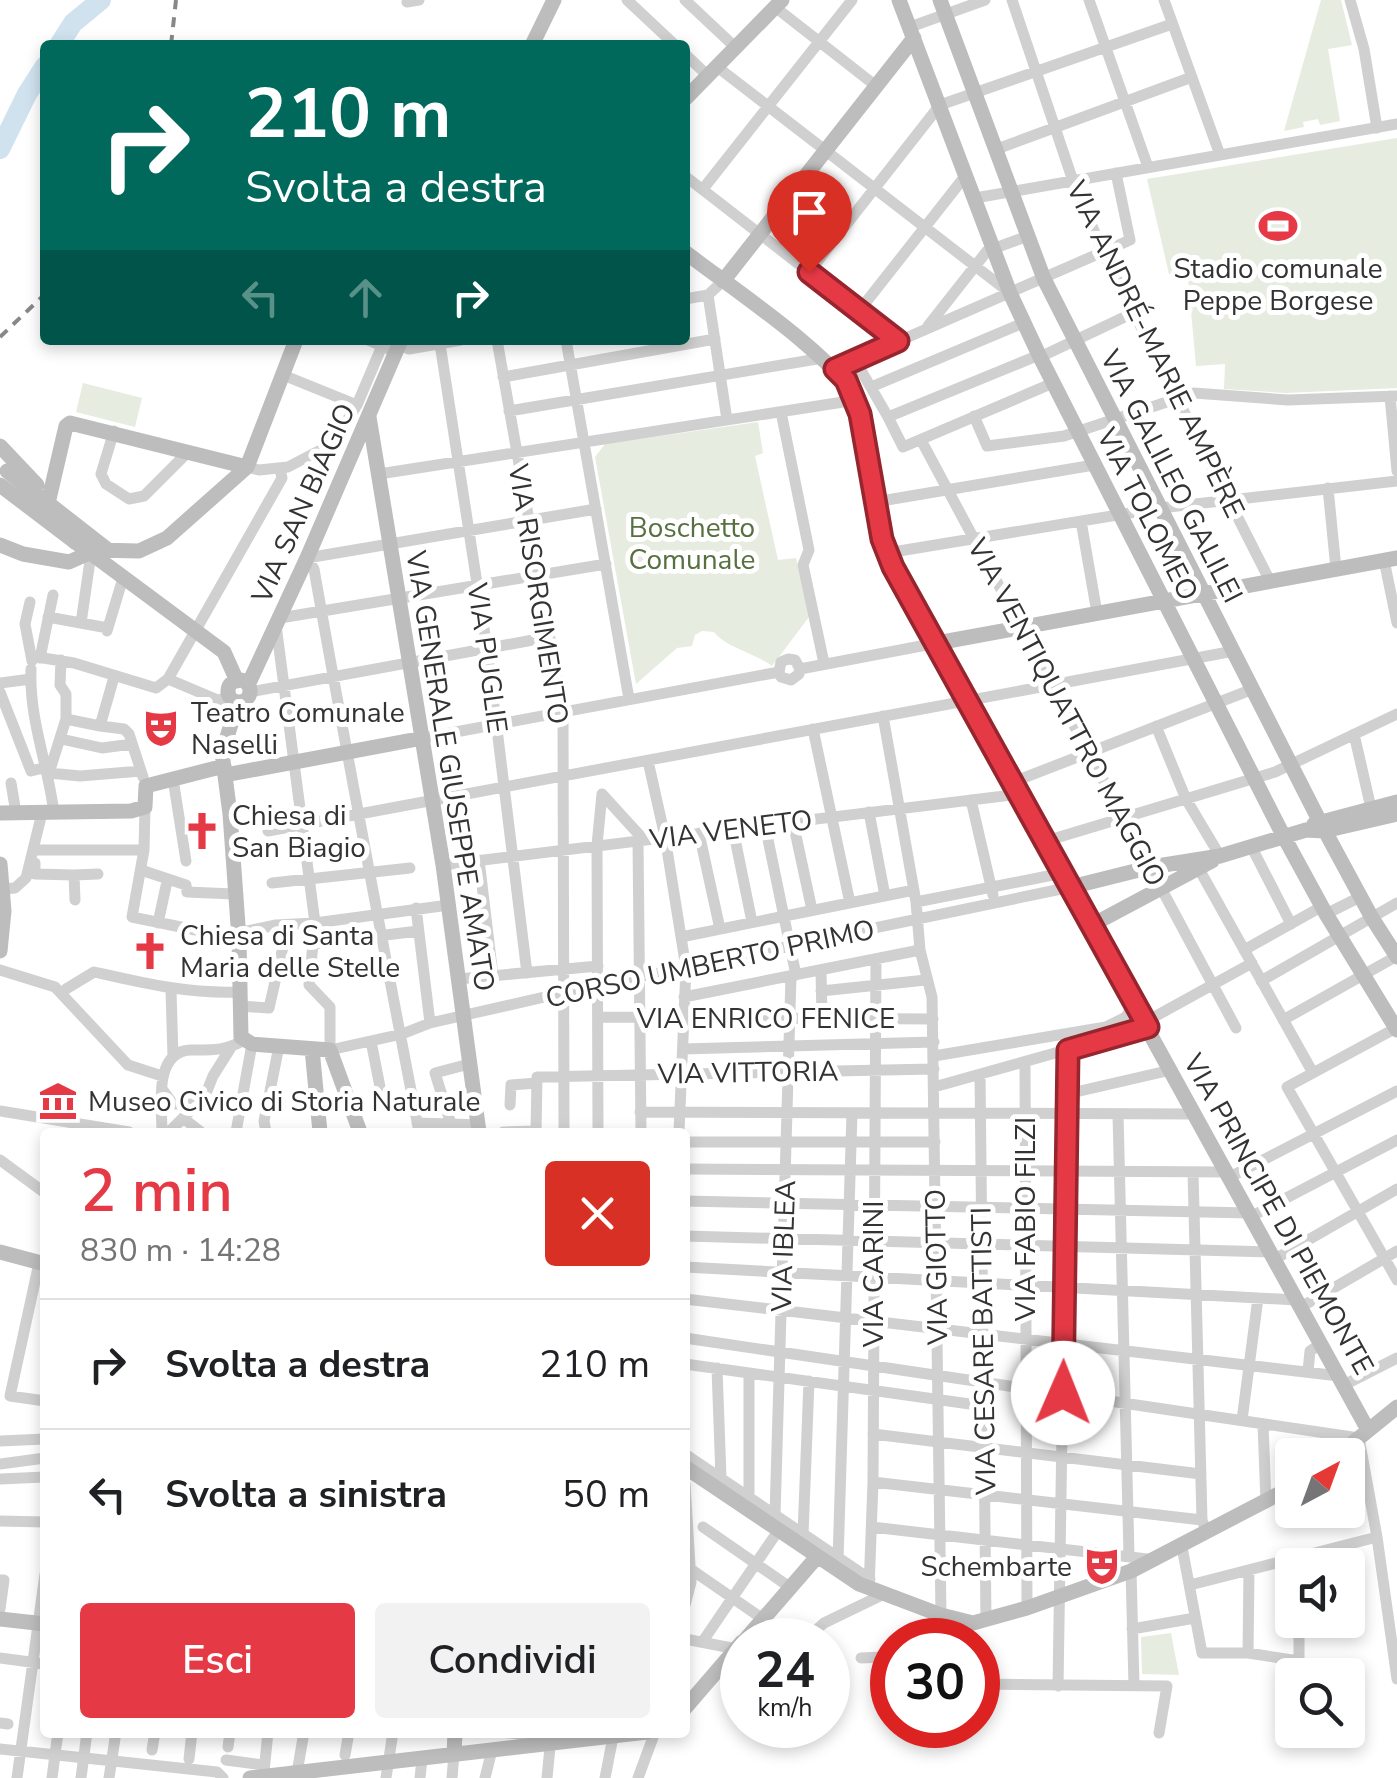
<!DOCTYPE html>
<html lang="it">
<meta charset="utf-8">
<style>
:root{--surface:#fff;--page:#f2f2f2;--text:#202124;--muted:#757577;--line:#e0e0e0;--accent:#e63946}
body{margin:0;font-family:"Nunito Sans",sans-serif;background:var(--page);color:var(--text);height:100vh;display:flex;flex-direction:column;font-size:38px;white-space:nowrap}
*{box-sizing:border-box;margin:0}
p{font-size:32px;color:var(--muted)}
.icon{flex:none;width:55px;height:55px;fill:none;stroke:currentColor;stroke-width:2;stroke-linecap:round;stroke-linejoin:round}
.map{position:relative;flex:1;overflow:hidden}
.panel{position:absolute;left:40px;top:1128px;width:650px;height:610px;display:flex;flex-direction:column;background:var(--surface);border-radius:10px;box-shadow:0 5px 15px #0003}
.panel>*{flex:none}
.banner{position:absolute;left:40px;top:40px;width:650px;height:305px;border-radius:10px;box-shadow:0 5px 15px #0003;background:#00695c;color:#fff;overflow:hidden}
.needle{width:65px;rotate:41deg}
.buttons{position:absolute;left:1275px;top:1438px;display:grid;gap:20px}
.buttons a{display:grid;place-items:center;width:90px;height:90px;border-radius:10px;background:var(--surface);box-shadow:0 5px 15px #0003;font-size:50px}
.speed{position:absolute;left:720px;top:1618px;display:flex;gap:20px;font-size:50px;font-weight:700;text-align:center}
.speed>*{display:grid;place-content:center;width:130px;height:130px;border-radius:50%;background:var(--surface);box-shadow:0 5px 15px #0003;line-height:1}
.speed small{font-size:25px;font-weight:400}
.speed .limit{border:15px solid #d22;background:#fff;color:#111}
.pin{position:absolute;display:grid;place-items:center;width:85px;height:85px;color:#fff;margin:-102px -42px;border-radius:50% 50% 50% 0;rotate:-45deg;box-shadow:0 0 10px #0007}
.pin .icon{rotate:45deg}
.me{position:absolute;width:110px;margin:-55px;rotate:1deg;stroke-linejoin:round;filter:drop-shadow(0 0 8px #0008)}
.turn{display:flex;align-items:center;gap:35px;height:210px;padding:0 40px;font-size:45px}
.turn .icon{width:130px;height:130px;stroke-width:2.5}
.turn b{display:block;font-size:70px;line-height:85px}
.lanes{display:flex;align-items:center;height:95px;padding:0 40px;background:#0003;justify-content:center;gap:50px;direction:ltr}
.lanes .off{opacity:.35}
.round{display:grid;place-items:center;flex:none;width:105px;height:105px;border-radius:10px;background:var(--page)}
.overview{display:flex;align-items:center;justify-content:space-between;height:170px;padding:0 40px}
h1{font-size:60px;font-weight:600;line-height:75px;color:var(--accent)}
.action{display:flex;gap:20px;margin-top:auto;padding:20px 40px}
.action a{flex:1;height:115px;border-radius:10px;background:var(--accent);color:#fff;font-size:40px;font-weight:600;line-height:115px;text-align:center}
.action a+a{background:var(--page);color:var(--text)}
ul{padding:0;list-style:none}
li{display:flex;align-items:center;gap:30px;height:130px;padding:0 40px;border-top:2px solid var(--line)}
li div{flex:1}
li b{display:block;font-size:38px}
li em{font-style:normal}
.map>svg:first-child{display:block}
.green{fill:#e6ecdf}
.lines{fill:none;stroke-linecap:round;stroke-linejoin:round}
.river{stroke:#cfe2ee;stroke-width:20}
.street{stroke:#d0d0d0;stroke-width:11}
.secondary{stroke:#bdbdbd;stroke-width:15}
.rail{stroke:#888;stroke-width:4;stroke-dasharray:10 8;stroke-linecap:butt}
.secondary-bridge{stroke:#bdbdbd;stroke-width:15}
.route-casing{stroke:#96252e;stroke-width:25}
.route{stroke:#e63946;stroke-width:18}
.labels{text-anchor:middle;stroke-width:10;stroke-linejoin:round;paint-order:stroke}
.poi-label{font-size:28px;fill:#333;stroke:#fff;text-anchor:start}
.street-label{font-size:28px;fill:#333;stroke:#fff}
.park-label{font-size:28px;fill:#56703f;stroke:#fff}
</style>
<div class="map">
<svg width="1397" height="1778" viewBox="0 0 1397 1778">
<rect width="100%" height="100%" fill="#fff"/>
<path class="green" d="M1321,0H1341L1352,45L1328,49L1340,121L1320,125L1318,119L1303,122L1304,127L1284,131Z
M1397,138V388L1286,393L1224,389L1225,364L1196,366L1188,278L1169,274L1147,179Z
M83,383L142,398L135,427L76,412Z
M758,422L763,453L755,456L778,560L796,558L809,617L772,666C755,653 725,647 714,632L702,631L695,635L692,646L677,648L636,684L595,457L605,444Z
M1171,1633L1179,1675L1142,1674L1141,1637Z"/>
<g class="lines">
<path class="river" d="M59,45L73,23L101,0
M0,149L27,94L45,66"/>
<path class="street" d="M627,0L675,45
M685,0L735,47
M1012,0L1073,181L1103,252L1270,581
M1089,0L1148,167
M1164,0L1220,155
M1350,0L1364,49L1377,128
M407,2L419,0
M775,7L876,86
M910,27L985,0
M685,54L707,75
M716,66L1010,293
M997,149L1192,77
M685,176L898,341
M703,189L852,0
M975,198L1397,124
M809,272L940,105L1172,24
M708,295L727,420
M685,299L708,295L723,281
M859,311L966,175
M928,326L987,251L1028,236
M368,340L382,346
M497,340L563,712L564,1132
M566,340L629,699
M399,344L409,349L461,340
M440,344L487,648L527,973
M1040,357L1133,313
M855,360L888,417L1039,355
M835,369L1130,240L1116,173
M283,375L357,405
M503,377L715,339
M871,387L1023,323
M1390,396L1397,471
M509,411L823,358
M781,412L809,550L803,565L824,663
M974,416L987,446L1064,436L1194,393L1288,400L1397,396
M888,417L903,447L1053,383
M114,431L101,474L106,484L129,499L144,496L189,451
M921,440L1236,1028
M247,467L259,470L288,467L332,444L357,405L382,346L395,352
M379,474L856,400
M1328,488L1336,569
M875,502L1094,465
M1081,521L1097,613
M887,553L1160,508L1397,481
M1384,560L1397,623
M30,602L25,624L32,661
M48,617L108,628
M280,618L606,564
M81,623L91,554
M276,625L315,923L309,985L330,1007V1050L402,1034L430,1023L562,993L1071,887
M107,631L123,578
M31,656L74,663L156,688L168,679L282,478L280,469
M40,658L53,595
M61,660L60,685L66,694V719L49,773L80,776L141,771
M31,669C29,720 48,764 54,813
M779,672L781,677L791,680L799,674L800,669
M114,677L100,726L124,729L129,734L143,777
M168,679L220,701L228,694
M0,683L31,679
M0,692L31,771L47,767
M250,692L549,637
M883,716L916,902L920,950L932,997L941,1615
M66,719L100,726
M1156,726L1186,799L1220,856
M813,729L850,903
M1354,734L1371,808
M423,738L779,672L781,662L788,659L795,660L800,669L937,643
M61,739L102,748L132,744
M648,761L665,837L686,968L679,1132
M173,779L186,861
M1013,782L1253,689
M11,783L16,813
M602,794L644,840
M971,800L993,895
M145,807L144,850L132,917L239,939
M869,812L885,896
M793,822L812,910
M765,825L796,975
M733,829L752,922
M268,831L1234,651
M699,833L720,929
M638,841L641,1132
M1046,841L1275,772L1397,714
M1251,846L1291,924
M36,850H144
M479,860L493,976
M35,863V874L74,875L75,900
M443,865L1020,794
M1199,869L1313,1073
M141,870L186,885L187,892L234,894
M74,875L98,874
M272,883L410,868
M3,889L15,888L26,878L42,813
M916,902L1063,873
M416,908L430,1023
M1326,914L1360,897
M158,923L166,886
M238,933L276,925L315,923L449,905
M681,937L914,890
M313,944L418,931
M1244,950L1321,907
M0,970L55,987L128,1065L162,1076
M821,970L822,1018
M458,979L598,966
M1261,981L1397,903
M66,989L94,972C143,983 188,994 239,992
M171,990L173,1057
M821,991L926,980
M684,997L920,950
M239,1006L269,1008L288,925
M598,1017L933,1019
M1283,1020L1397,956
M1145,1022L1252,963
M1396,1028L1287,1087L1397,1280
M371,1041L380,1087
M683,1049L934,1042
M934,1056L1106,1027L1126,1017L1134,1003
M1025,1062L1027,1608
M469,1064L435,1073L451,1124L479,1125
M980,1075L986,1621
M934,1087L1148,1027
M162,1089L173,1104H195
M1067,1094L1171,1070
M510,1105L511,1085L537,1083
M0,1111L129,1132
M640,1112L1195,1114
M1118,1114L1129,1555
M183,1118L201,1132
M417,1123L451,1124
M162,1132C162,1108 153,1052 190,1050C211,1050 226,1051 244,1040
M169,1132L205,1096L213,1076L230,1049
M236,1132L252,1044
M266,1132L264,1121L279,1046
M419,1132C383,945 347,757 314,569L307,558L596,509
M503,1132L536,1131
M536,1132L537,1077L934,1069
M598,1132L597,845L602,794
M685,1142H935
M0,1160L45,1193
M685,1169L1227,1172
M1193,1172L1202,1520L1207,1533
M1230,1177L1397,1091
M685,1201L1250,1213
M1252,1216L1397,1140
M685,1236L1271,1252
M1275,1259L1397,1189
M39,1263L10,1396L45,1401
M685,1267L1297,1300
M685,1299L1339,1376
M1301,1307L1397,1251
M685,1338L1359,1438L1377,1537L1397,1679
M685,1364L984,1406
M717,1368L721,1478
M1308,1371L1310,1351L1321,1344
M749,1373V1498
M1344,1385L1397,1358
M1242,1420L1258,1298
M1263,1424L1266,1503
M873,1434L1201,1474
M0,1441L45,1439
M685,1454L870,1579
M0,1464L45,1458
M0,1479L45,1477
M873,1482L1202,1520
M685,1484L691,1582L685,1605
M775,1515L791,976
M0,1521L45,1522
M703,1527L791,1588
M872,1527L1156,1560
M803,1535L809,1381
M1182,1547L1202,1653H1248L1299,1661V1620
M838,1560L852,1113
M689,1568L763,1619
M1131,1571L1134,1685
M0,1580H4L0,1609
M1190,1585L1377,1537
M869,1589L873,1482L876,959
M1132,1629L1195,1618
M685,1639L737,1649
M805,1640L824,1623L884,1594
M893,1640L952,1632L963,1622
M703,1641L778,1531
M1248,1653L1249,1571
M0,1658L45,1664
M861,1658L883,1657L892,1641
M978,1684L1167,1686L1159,1733
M1058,1686L1068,1049
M0,1723L8,1724
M500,1732L551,1737
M228,1747L230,1732
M0,1749L217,1772L223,1778
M152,1750L155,1732
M345,1755L349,1732
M189,1759L192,1732
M226,1760L264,1765
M298,1767L304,1732
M264,1772L268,1732
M17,1778L45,1574
M52,1778L58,1732
M81,1778L87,1732
M109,1778L116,1732
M386,1778L393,1732
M420,1778L422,1759
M452,1778L454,1754
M485,1778L492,1750
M547,1778L551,1737
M605,1778L613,1737
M638,1778L655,1732"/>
<path class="secondary" d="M899,0L1010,293L1039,355L1284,837L1326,914L1397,1030
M940,0L1044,279L1319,820L1372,918L1397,957
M532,45L554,0
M685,99L782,0
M685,252C726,284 841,360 857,402C877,455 869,515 893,567L1368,1430
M723,281L914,38
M369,417L443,865L479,1132
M0,446L37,485
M7,471L108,550
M0,485L75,542
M49,499L66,426L70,423L247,467
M0,545L23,554L69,562L96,550L139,551L167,538L247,467L296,340
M96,557L224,652L237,681
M937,643L1397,558
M228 691a11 11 0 1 1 22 0a11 11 0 1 1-22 0Z
M248,685L307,558L401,340
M238,702L222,753L230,814L239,939L241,1037L252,1044L330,1050L360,1132
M225,775L423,738
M0,813L131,811L145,807L146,786L224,766
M1314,824L1397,802
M0,864L4,911L0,951
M1071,887L1151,867L1220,856L1306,830L1324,831L1397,814
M1092,925L1212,861
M312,1049L320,1132
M0,1252L45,1264
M1338,1455L1397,1407
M685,1467L859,1584L941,1615L973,1623L1027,1608L1131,1571L1292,1487
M0,1619L45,1624
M745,1640L816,1558
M685,1708L742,1642
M454,1754L455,1732
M250,1778L647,1732"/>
<path class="rail" d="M171,45L176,0
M0,337L45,294"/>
<path class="secondary-bridge" d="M75,542L96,557"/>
</g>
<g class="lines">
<g class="route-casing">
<path id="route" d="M809,272L898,341L835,369L846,380L860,414L882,539L893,567L1148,1027L1068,1050L1063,1393"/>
</g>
<use href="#route" class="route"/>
</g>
<defs>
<g id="stadium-bare" transform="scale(3)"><path d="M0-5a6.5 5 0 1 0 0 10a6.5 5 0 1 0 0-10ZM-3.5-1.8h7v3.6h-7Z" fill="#e63946" stroke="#fff" stroke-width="2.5" paint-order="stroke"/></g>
<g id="theatre-bare" transform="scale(3)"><path d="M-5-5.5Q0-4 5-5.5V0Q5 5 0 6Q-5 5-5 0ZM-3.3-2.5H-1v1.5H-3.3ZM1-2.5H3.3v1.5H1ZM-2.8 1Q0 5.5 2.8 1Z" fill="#e63946" stroke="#fff" stroke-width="2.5" paint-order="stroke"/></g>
<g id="church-bare" transform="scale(3)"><path d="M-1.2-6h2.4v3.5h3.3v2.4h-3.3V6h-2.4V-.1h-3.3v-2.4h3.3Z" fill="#e63946" stroke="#fff" stroke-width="2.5" paint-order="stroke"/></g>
<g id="museum-bare" transform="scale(3)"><path d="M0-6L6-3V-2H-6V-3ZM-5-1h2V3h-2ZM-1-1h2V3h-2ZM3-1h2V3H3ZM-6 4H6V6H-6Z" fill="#e63946" stroke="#fff" stroke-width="2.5" paint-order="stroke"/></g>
</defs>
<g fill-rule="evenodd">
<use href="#stadium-bare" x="1278" y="226"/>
<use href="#theatre-bare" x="161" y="728"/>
<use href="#church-bare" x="202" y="831"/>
<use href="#church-bare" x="150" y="951"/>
<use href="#museum-bare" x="58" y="1101"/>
<use href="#theatre-bare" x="1102" y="1566"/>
</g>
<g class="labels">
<g class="poi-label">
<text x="1278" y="278" text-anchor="middle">Stadio comunale<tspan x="1278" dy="32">Peppe Borgese</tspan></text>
<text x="191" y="722">Teatro Comunale<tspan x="191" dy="32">Naselli</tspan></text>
<text x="232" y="825">Chiesa di<tspan x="232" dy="32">San Biagio</tspan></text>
<text x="180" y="945">Chiesa di Santa<tspan x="180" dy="32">Maria delle Stelle</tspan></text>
<text x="88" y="1111">Museo Civico di Storia Naturale</text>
<text x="1072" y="1576" text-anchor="end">Schembarte</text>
</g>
<g class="street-label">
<text transform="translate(1156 349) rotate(64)" y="10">VIA ANDRÉ-MARIE AMPÈRE</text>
<text transform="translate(1172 476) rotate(63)" y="10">VIA GALILEO GALILEI</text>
<text transform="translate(303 503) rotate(-66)" y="10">VIA SAN BIAGIO</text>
<text transform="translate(1148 514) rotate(63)" y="10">VIA TOLOMEO</text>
<text transform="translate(539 594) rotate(81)" y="10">VIA RISORGIMENTO</text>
<text transform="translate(488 658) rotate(82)" y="10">VIA PUGLIE</text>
<text transform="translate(1067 712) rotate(62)" y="10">VIA VENTIQUATTRO MAGGIO</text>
<text transform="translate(451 771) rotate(81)" y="10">VIA GENERALE GIUSEPPE AMATO</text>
<text transform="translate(731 829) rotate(-7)" y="10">VIA VENETO</text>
<text transform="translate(710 963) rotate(-12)" y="10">CORSO UMBERTO PRIMO</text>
<text x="766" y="1028">VIA ENRICO FENICE</text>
<text transform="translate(748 1072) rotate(-1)" y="10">VIA VITTORIA</text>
<text transform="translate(1279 1214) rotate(61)" y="10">VIA PRINCIPE DI PIEMONTE</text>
<text transform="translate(1025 1219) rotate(-90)" y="10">VIA FABIO FILZI</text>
<text transform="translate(783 1246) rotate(-88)" y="10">VIA IBLEA</text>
<text transform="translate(936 1267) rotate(-91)" y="10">VIA GIOTTO</text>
<text transform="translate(873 1274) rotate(-90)" y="10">VIA CARINI</text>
<text transform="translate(983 1351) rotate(-91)" y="10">VIA CESARE BATTISTI</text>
</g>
<g class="park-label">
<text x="692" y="537">Boschetto<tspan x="692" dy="32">Comunale</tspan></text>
</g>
</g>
</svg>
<div class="buttons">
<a><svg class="needle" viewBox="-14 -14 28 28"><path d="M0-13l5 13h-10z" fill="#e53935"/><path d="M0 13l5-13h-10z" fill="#757577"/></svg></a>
<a><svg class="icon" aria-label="sound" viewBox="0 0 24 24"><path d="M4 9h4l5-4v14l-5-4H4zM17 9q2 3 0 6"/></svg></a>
<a><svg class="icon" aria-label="search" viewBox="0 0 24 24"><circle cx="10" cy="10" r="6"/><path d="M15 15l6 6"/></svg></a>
</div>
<div class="speed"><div>24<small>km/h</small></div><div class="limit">30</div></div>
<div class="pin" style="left:809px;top:272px;background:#d93025"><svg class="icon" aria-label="arrive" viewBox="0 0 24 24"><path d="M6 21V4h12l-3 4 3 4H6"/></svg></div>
<svg class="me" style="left:1063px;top:1393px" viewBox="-20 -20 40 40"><circle r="19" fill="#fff"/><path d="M0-13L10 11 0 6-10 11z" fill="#e63946"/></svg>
<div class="banner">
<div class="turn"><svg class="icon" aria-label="right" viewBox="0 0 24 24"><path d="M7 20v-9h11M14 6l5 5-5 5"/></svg><div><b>210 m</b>Svolta a destra</div></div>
<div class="lanes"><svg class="icon off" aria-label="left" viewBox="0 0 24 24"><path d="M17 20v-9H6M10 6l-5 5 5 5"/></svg><svg class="icon off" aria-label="ahead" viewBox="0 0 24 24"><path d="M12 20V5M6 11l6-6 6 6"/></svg><svg class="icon" aria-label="right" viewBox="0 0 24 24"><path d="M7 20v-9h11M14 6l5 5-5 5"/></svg></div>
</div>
<section class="panel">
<div class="overview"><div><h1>2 min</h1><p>830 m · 14:28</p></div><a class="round" style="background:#d93025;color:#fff"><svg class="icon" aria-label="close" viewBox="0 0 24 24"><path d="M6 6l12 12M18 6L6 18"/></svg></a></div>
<ul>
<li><svg class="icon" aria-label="right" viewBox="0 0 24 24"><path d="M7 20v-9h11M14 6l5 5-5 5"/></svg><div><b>Svolta a destra</b></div><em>210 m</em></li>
<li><svg class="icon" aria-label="left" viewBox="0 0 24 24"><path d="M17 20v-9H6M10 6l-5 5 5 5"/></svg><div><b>Svolta a sinistra</b></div><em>50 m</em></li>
</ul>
<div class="action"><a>Esci</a><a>Condividi</a></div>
</section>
</div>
